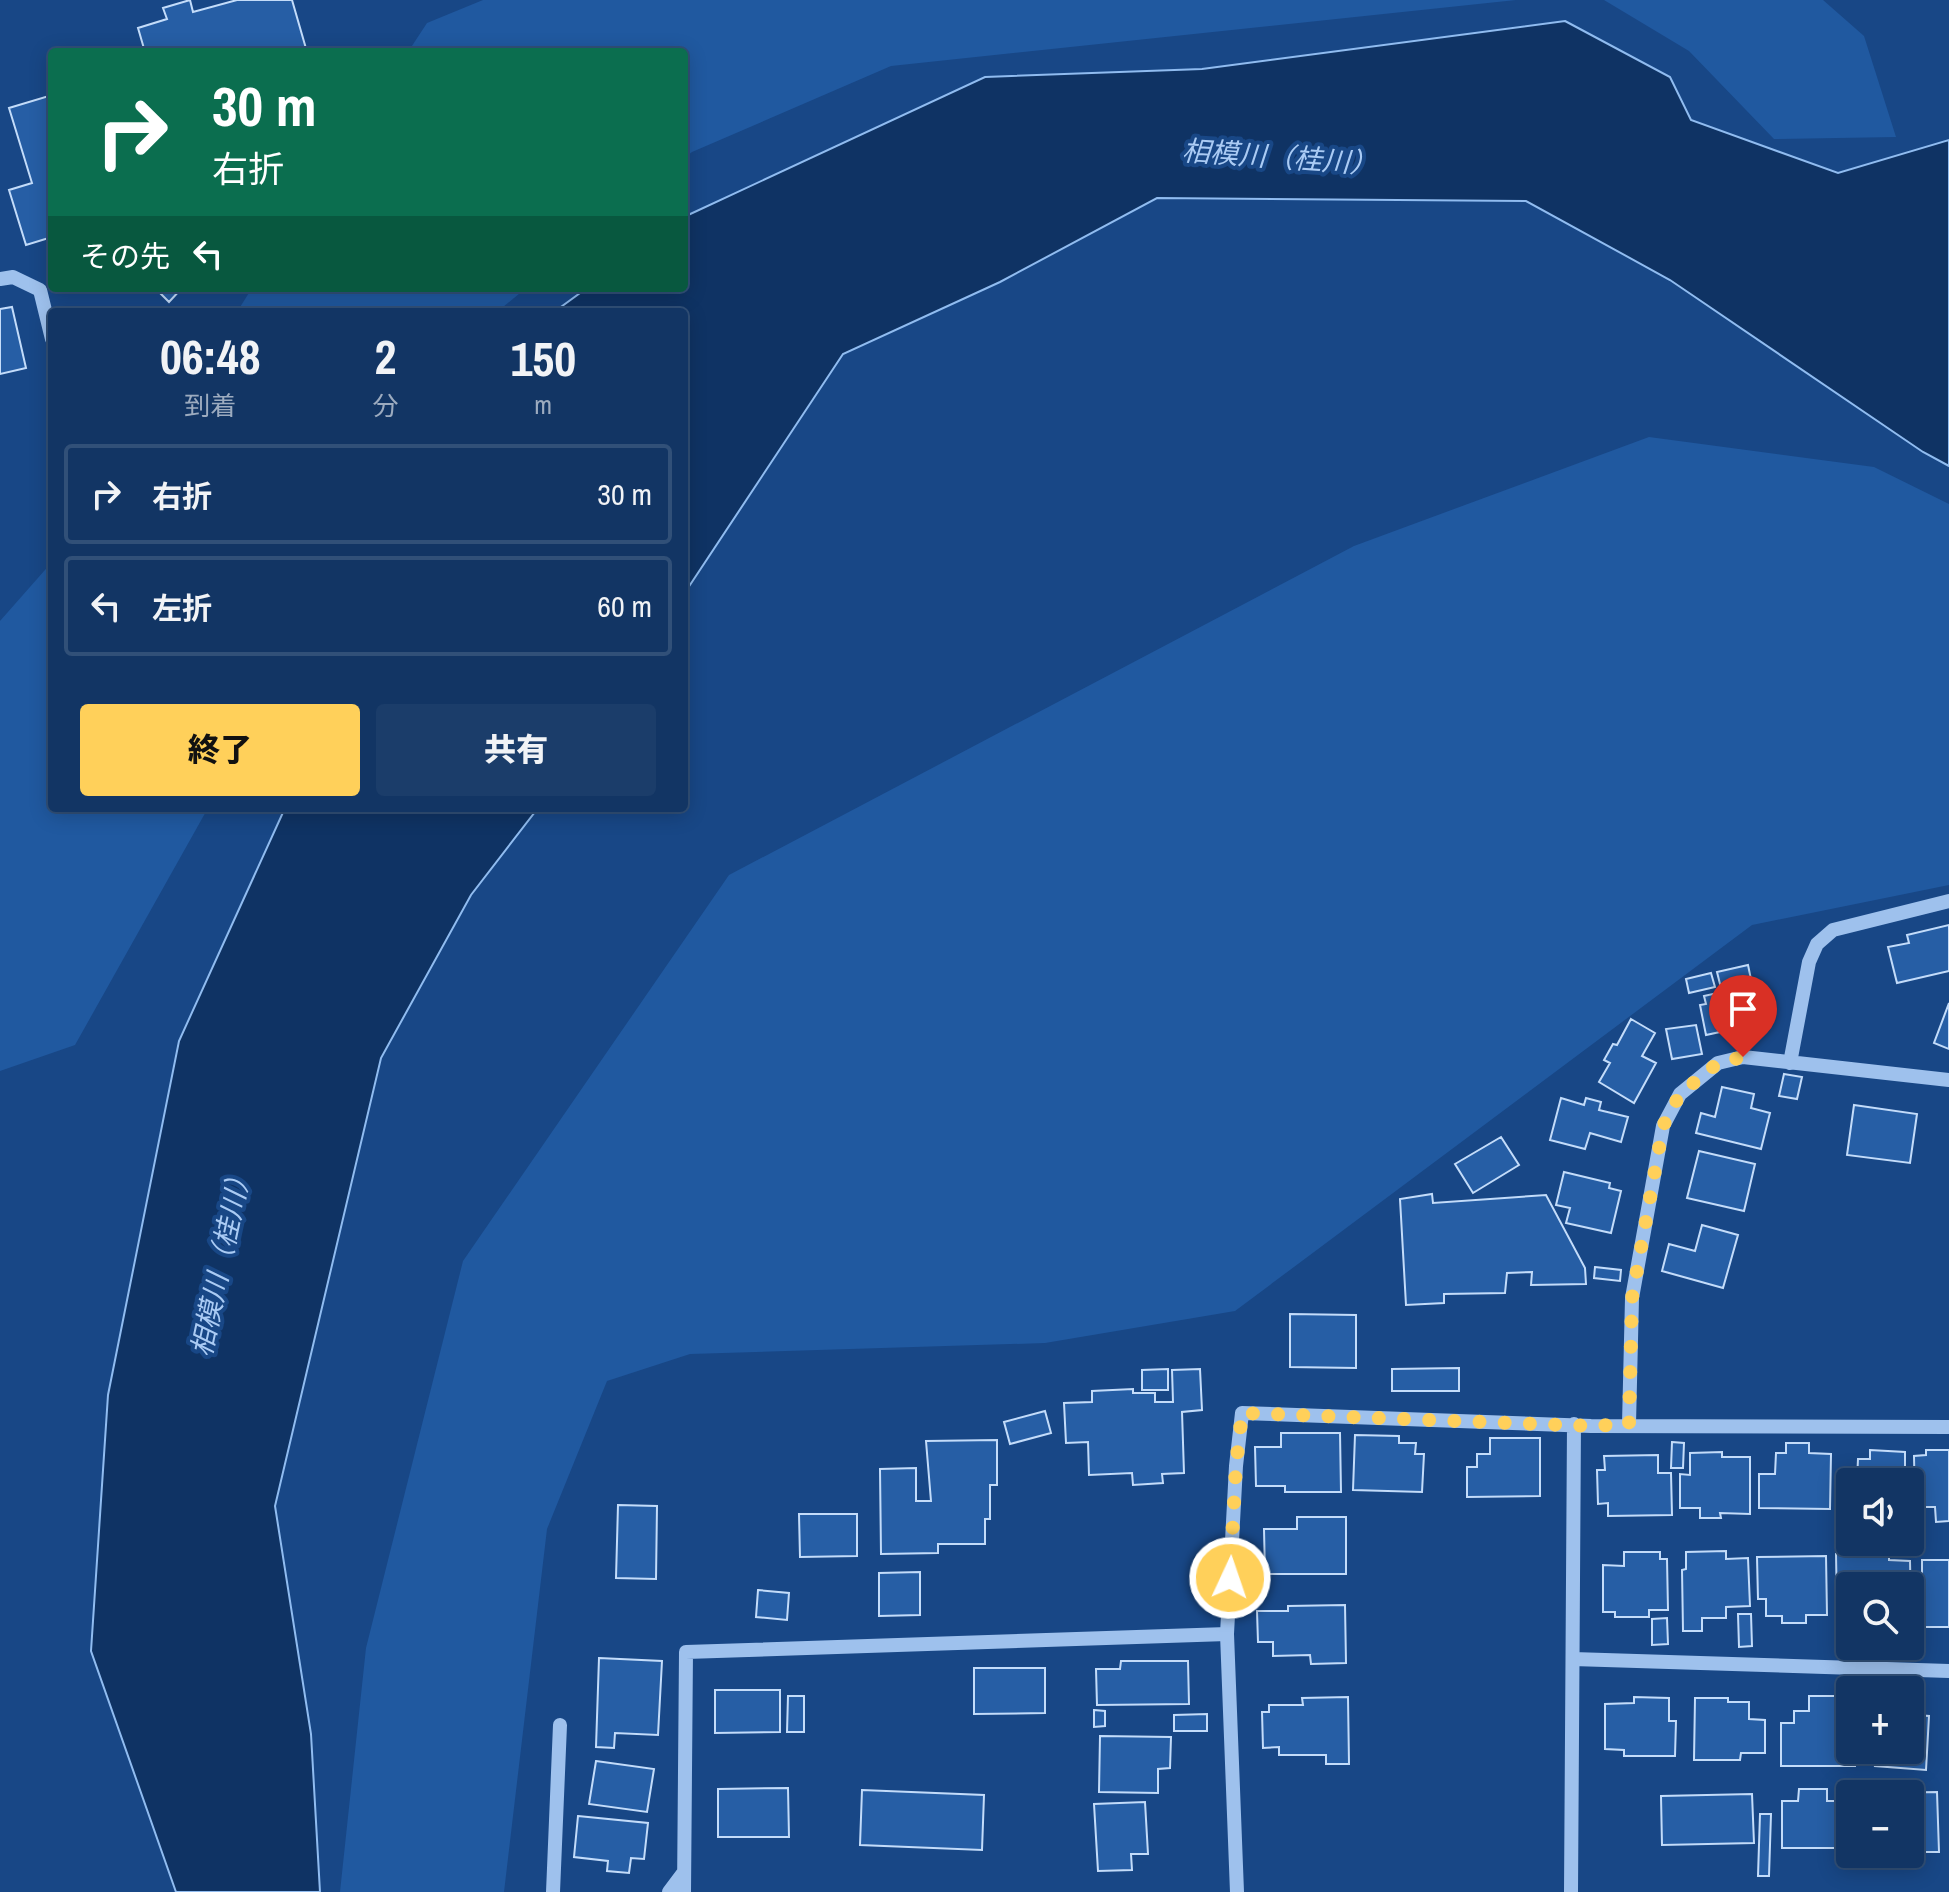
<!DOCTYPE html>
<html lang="ja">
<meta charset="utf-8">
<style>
:root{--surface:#123564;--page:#1b3d6a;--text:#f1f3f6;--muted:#9cabbf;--line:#315078;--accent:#ffd05a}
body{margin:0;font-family:"Archivo Narrow","Noto Sans JP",sans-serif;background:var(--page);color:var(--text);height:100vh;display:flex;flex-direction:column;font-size:30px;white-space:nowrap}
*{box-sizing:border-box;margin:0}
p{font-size:26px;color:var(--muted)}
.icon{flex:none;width:44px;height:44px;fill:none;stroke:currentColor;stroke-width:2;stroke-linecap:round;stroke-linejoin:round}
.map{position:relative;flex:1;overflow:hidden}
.side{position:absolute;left:48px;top:308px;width:640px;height:504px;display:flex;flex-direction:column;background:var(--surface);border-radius:8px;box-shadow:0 4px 20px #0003,0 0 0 2px var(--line)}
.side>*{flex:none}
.guide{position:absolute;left:48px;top:48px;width:640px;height:244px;border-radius:8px;box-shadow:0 4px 20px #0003,0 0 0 2px var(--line);background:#0b6e4f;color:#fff;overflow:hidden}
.controls{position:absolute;left:1836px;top:1468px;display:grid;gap:16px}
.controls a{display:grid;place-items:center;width:88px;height:88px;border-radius:8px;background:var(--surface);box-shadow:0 4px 20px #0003,0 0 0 2px var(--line);font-size:40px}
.pin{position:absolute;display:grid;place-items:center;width:68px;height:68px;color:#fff;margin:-82px -34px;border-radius:50% 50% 50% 0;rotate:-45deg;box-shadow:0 0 8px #0007}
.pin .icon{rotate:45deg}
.me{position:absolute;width:88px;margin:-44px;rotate:3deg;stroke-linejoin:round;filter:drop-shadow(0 0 6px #0008)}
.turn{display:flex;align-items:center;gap:28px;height:168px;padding:0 32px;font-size:36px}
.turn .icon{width:104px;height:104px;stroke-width:2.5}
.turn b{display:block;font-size:56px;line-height:68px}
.then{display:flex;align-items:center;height:76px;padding:0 32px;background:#0003;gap:16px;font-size:30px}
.eta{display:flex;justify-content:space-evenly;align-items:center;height:136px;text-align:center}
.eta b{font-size:48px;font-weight:800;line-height:56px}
.primary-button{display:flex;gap:16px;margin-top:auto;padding:16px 32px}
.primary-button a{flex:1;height:92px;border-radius:8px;background:var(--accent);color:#111;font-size:32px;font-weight:800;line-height:92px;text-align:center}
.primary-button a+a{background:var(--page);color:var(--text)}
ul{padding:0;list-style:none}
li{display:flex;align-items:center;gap:24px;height:100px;margin:0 16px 12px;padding:0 16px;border:4px solid var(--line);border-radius:8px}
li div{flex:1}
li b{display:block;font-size:30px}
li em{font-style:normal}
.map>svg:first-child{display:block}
.green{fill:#2059a0}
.water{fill:#0f3364;stroke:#90bcf0;stroke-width:2}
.building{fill:#265ea5;stroke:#c3dcfa;stroke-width:2}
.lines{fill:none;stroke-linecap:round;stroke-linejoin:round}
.minor{stroke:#9ec1ed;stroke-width:14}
.route{stroke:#ffd05a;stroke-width:14;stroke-dasharray:0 25.2}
.labels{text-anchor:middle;stroke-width:8;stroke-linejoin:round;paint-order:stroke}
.water-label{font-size:28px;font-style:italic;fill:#aacbf4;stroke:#184786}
</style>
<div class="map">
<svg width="1949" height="1892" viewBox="0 0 1949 1892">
<rect width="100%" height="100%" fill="#184786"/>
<path class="green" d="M483,0H1516L891,66L692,152L684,158V52H408L427,23Z
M1604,0H1823L1864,36L1896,137L1774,139L1689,51Z
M252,288H526L497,312H237Z
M1649,437L1874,467L1949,504V885L1752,925L1235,1311L1045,1343L690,1354L607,1381L547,1529L504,1892H340L366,1648L463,1261L729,875L1354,546Z
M52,562V808H208L75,1045L0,1071V621Z"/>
<path class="water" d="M1565,21L1670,77L1691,120L1838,173L1949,140V466L1923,452L1670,280L1526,201L1157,198L1000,282L843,354L684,594V312H554L587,288H684L686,216L985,77L1202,69Z
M285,808H538L471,895L381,1058L275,1506L311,1734L320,1892H176L91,1651L108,1395L179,1041Z"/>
<path class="building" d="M190,0L193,12L237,0H292L307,52H145L138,28L167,19L163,8Z
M52,95V237L26,245L9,190L32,183L9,108Z
M155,288H182L169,302Z
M12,307L26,368L0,374V309Z
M1949,925V971L1897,983L1888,947L1909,943L1907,935Z
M1748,965L1762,1032L1736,1038L1734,1029L1706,1035L1700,1005L1706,1004L1704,996L1722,992L1717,972Z
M1711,973L1715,987L1689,993L1686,979Z
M1949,1003V1049L1934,1043Z
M1631,1019L1655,1033L1642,1056L1656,1063L1634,1103L1599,1082L1610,1063L1604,1060L1613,1044L1617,1045Z
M1696,1025L1702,1054L1672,1059L1666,1029Z
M1784,1074L1802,1077L1797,1099L1779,1096Z
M1722,1087L1754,1094L1751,1108L1770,1113L1761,1149L1696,1133L1701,1113L1715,1117Z
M1561,1098L1584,1105L1586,1098L1601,1102L1599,1110L1628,1117L1621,1142L1590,1133L1585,1149L1550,1140Z
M1854,1105L1917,1114L1910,1163L1847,1155Z
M1501,1137L1519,1165L1473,1193L1455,1164Z
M1699,1151L1755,1164L1744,1211L1687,1198Z
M1564,1172L1610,1183L1609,1188L1621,1191L1611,1233L1566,1223L1570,1208L1556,1205Z
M1432,1194L1433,1203L1546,1195L1585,1268L1586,1284L1531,1285L1532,1272L1507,1273L1505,1293L1444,1294V1303L1406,1305L1400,1199Z
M1702,1225L1738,1235L1723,1288L1662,1271L1669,1244L1695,1251Z
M1595,1267L1621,1270L1620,1281L1594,1278Z
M1290,1314L1356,1315V1368L1290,1367Z
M1459,1368V1391H1392V1369Z
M1168,1369V1390H1142V1370Z
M1200,1369L1202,1410L1182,1412L1184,1473L1162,1474L1163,1483L1133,1485L1132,1473L1089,1475L1088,1442L1066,1443L1064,1403L1092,1402V1391L1133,1389V1393H1155V1402H1173L1172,1370Z
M1045,1411L1051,1433L1010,1444L1004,1422Z
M1281,1433H1340L1341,1492H1285V1486H1256L1255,1447H1281Z
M1355,1435L1399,1436V1443H1416L1415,1454H1424L1422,1492L1353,1490Z
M1490,1438H1540V1496L1467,1497V1467H1477V1454H1490Z
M997,1440V1485H990V1519H985V1544H938V1553L881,1554L880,1469L916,1468V1501H931L926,1441Z
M1672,1442L1684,1443L1683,1468H1671Z
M1786,1443H1809V1453L1831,1454L1830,1509L1759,1508V1474H1775L1776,1453H1786Z
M1870,1450L1905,1452V1482H1850V1519L1840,1518L1841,1480L1857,1481L1858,1459H1870Z
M1926,1450H1949V1521L1936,1522L1935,1507H1915L1914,1456L1926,1455Z
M1722,1452V1457H1750V1514L1720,1513L1721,1518H1700V1508H1680V1474L1690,1475V1453Z
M1658,1455V1473H1671L1672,1515L1608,1516V1503L1598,1504L1597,1470H1605L1604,1456Z
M618,1505L657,1506L656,1579L616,1578Z
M799,1514H857V1556L800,1557Z
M1297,1517H1346V1574H1265L1264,1529H1297Z
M1726,1551V1559L1748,1558L1750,1606L1726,1607V1618H1702V1631H1683L1682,1570L1686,1569V1552Z
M1624,1552H1660V1559H1667L1668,1610H1649V1617H1615V1612H1603V1565L1624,1566Z
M1836,1554H1889V1560L1910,1561L1911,1609L1910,1586H1850V1610H1837Z
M1826,1556L1827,1615H1806V1623H1782V1616H1766V1599H1758L1757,1557Z
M1922,1560H1949V1627H1922Z
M920,1572V1615L879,1616V1573Z
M758,1590L789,1593L787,1620L756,1617Z
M1345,1605L1346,1663L1311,1664L1310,1655L1273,1656V1642H1258L1257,1611H1288V1606Z
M1738,1614H1751L1752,1646L1739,1647Z
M1667,1618L1668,1644L1652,1645V1619Z
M599,1658L662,1661L658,1735L615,1733L614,1748L596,1747Z
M1121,1661H1188L1189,1704L1097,1705L1096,1669H1120Z
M974,1668H1045V1713L974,1714Z
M715,1690H780V1732L715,1733Z
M788,1696H804V1732H787Z
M1809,1696H1850V1750H1855V1766H1781V1723H1794V1711H1809Z
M1348,1697L1349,1764H1326V1755H1279V1747L1263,1748L1262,1712H1269V1705H1303L1302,1698Z
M1634,1697L1669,1698V1721H1676L1675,1756H1624V1750L1605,1749V1704L1634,1703Z
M1695,1698H1728V1702H1749V1719L1765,1720V1753H1741L1740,1760H1694Z
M1910,1707H1916V1715L1929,1716L1926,1770L1875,1766L1876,1760L1865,1759V1750H1910Z
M1094,1710L1105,1711V1726L1094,1727Z
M1207,1714V1731H1174V1715Z
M1100,1736L1171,1737L1170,1768L1158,1769V1793L1099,1792Z
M596,1761L654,1769L647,1812L589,1804Z
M788,1788L789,1837H718V1789Z
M1799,1789H1827V1801H1845V1848H1782V1801H1798Z
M862,1790L984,1795L982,1850L860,1845Z
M1937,1792L1939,1852H1910V1794L1872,1793Z
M1752,1794L1754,1843L1662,1845L1661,1796Z
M1145,1802L1148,1854H1131L1132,1870L1098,1871L1094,1804Z
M1760,1814H1771L1769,1876H1758Z
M578,1816L648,1823L644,1859L631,1858L629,1873L607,1871L608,1861L574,1857Z"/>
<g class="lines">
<path class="minor" d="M0,279L13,277L40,290L52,339
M1790,1063L1809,962L1817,944L1833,930L1949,901
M1629,1424L1632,1298L1663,1126L1680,1094L1718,1063L1743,1057L1949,1080
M1227,1634L1237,1892
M1573,1659L1949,1671
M553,1892L560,1725
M669,1892L684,1872
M684,1892L686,1652L1227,1634L1236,1466L1242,1413L1591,1426L1949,1427
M1571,1892L1574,1424"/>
</g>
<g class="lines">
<path class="route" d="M1230,1578L1236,1466L1242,1413L1591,1426L1629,1424L1632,1298L1663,1126L1680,1094L1718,1063L1743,1057"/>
</g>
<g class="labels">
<g class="water-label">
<text transform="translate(1280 157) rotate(4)" y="10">相模川（桂川）</text>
<text transform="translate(221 1260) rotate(-78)" y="10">相模川（桂川）</text>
</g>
</g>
</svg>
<div class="controls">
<a><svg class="icon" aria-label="sound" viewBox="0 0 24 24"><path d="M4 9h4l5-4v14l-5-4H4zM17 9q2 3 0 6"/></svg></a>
<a><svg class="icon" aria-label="search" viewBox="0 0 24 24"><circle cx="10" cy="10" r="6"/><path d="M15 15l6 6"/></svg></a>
<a>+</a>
<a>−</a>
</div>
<div class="pin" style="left:1743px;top:1057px;background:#d93025"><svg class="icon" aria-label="arrive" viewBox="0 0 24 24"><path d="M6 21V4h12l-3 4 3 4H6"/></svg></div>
<svg class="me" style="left:1230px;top:1578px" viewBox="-20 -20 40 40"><circle r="17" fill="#ffd05a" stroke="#fff" stroke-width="3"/><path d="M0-11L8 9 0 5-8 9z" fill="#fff"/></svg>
<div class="guide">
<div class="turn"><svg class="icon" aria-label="right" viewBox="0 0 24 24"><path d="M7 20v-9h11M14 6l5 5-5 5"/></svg><div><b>30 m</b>右折</div></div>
<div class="then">その先<svg class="icon" aria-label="left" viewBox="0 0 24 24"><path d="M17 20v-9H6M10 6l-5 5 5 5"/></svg></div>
</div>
<section class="side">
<div class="eta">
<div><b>06:48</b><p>到着</p></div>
<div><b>2</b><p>分</p></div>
<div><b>150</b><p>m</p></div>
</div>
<ul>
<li><svg class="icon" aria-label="right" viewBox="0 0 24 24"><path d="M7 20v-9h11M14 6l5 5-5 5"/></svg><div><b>右折</b></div><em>30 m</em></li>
<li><svg class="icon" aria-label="left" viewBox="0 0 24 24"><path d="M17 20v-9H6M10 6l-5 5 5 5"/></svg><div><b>左折</b></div><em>60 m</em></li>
</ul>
<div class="primary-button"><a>終了</a><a>共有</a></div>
</section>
</div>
